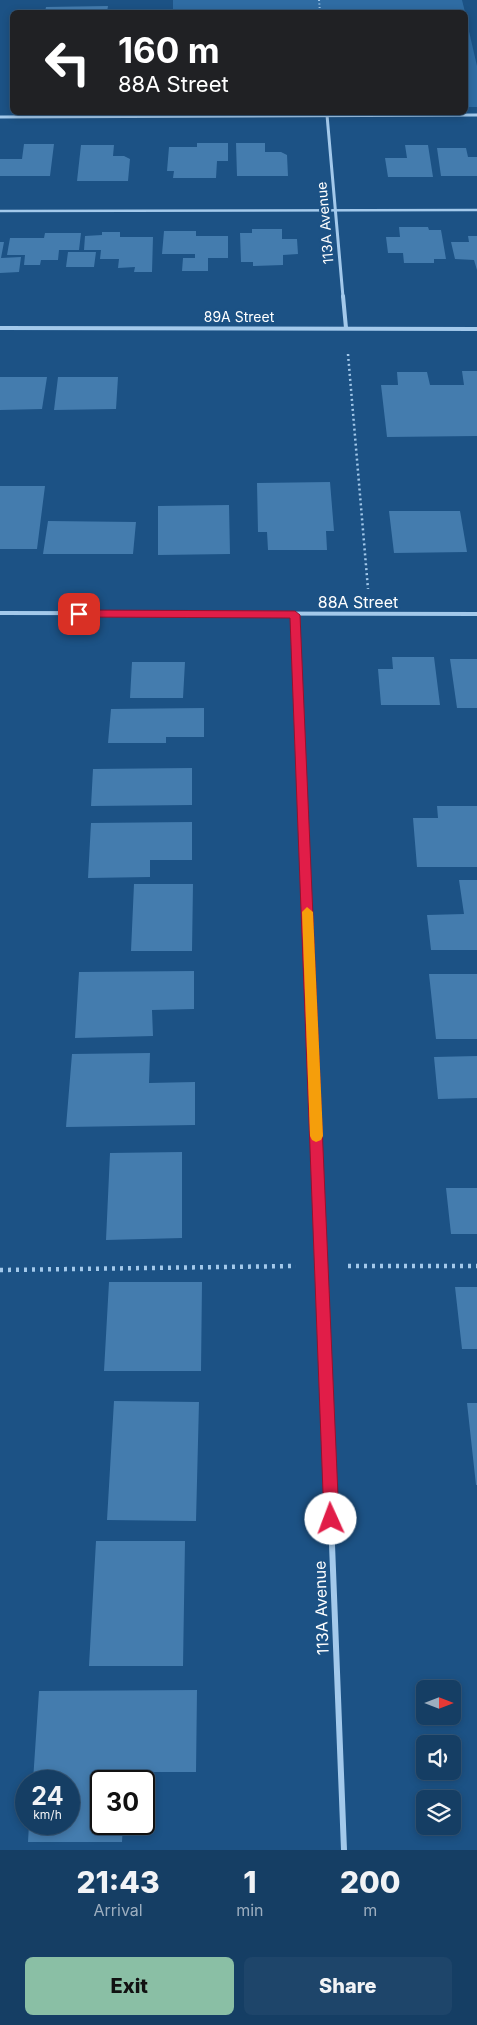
<!DOCTYPE html>
<style>
:root{--surface:#153e64;--page:#1e456a;--text:#f1f3f6;--muted:#9daebf;--line:#345778;--accent:#8abfa5}
body{margin:0;font-family:Inter,sans-serif;background:var(--page);color:var(--text);height:100vh;display:flex;flex-direction:column;font-size:19px;white-space:nowrap}
*{box-sizing:border-box;margin:0}
p{font-size:16px;color:var(--muted)}
.icon{flex:none;width:28px;height:28px;fill:none;stroke:currentColor;stroke-width:2;stroke-linecap:round;stroke-linejoin:round}
.map{position:relative;height:1850px;overflow:hidden}
.side{display:flex;flex-direction:column;background:var(--surface);flex:1}
.side>*{flex:none}
.guide{position:absolute;left:10px;top:10px;width:458px;height:105px;border-radius:8px;box-shadow:0 2px 8px #0003,0 0 0 1px var(--line);background:#202124;color:#fff;overflow:hidden}
.needle{width:32px;rotate:90deg}
.controls{position:absolute;left:416px;top:1680px;display:grid;gap:10px}
.controls a{display:grid;place-items:center;width:45px;height:45px;border-radius:8px;background:var(--surface);box-shadow:0 2px 8px #0003,0 0 0 1px var(--line);font-size:25px}
.speed{position:absolute;left:15px;top:1770px;display:flex;gap:10px;font-size:25px;font-weight:700;text-align:center}
.speed>*{display:grid;place-content:center;width:65px;height:65px;border-radius:50%;background:var(--surface);box-shadow:0 2px 8px #0003,0 0 0 1px var(--line);line-height:1}
.speed small{font-size:12px;font-weight:400}
.speed .limit{border:2px solid #111;border-radius:8px;background:#fff;color:#111}
.pin{position:absolute;display:grid;place-items:center;width:42px;height:42px;color:#fff;margin:-21px;border-radius:10px;box-shadow:0 2px 8px #0006}
.me{position:absolute;width:55px;margin:-28px;rotate:358deg;stroke-linejoin:round;filter:drop-shadow(0 0 4px #0008)}
.turn{display:flex;align-items:center;gap:18px;height:105px;padding:0 25px;font-size:22px}
.turn .icon{width:65px;height:65px;stroke-width:2.5}
.turn b{display:block;font-size:35px;line-height:42px}
.eta{display:flex;justify-content:space-evenly;align-items:center;height:85px;text-align:center}
.eta b{font-size:30px;font-weight:800;line-height:35px}
.button{display:flex;gap:10px;margin-top:auto;padding:10px 25px}
.button a{flex:1;height:58px;border-radius:8px;background:var(--accent);color:#111;font-size:20px;font-weight:800;line-height:58px;text-align:center}
.button a+a{background:var(--page);color:var(--text)}
.map>svg:first-child{display:block}
.green{fill:#2f6ca3}
.building{fill:#447cae}
.lines{fill:none;stroke-linecap:round;stroke-linejoin:round}
.path-far2{stroke:#a3c9eb;stroke-width:2;stroke-dasharray:1 2.5;stroke-linecap:butt}
.path-far1{stroke:#a3c9eb;stroke-width:2.5;stroke-dasharray:2 3;stroke-linecap:butt}
.path{stroke:#a3c9eb;stroke-width:4.5;stroke-dasharray:3 5;stroke-linecap:butt}
.lane{stroke:#a3c9eb;stroke-width:2.5}
.street-far3{stroke:#a3c9eb;stroke-width:3}
.street-far2{stroke:#a3c9eb;stroke-width:4}
.street-far1{stroke:#a3c9eb;stroke-width:5}
.street{stroke:#a3c9eb;stroke-width:6}
.route{fill:#e11d48;stroke:#92132f}
.slow{fill:#f59e0b}
.labels{text-anchor:middle;stroke-width:4.5;stroke-linejoin:round;paint-order:stroke}
.far-street-label{font-size:14px;fill:#fff;stroke:#1c5285}
.street-label{font-size:16px;fill:#fff;stroke:#1c5285}
</style>
<div class="map">
<svg width="477" height="1850" viewBox="0 0 477 1850">
<rect width="100%" height="100%" fill="#1c5285"/>
<path class="green" d="M173,0H462L465,12H173Z
M465,14L477,66V107H465Z"/>
<path class="building" d="M108,6L107,12H45L46,7Z
M197,143H228V161H217L216,178H173L174,171H167L169,147H197Z
M236,143H265V152H281L287,155L288,176H237Z
M24,144H54L50,176H0V159H22Z
M81,145H114L113,156H124L130,159L128,181H77Z
M405,145H428L433,177H388L385,158H407Z
M437,148H466L468,157H477V176H441Z
M399,227H428L429,230H441L446,259H434V263H404L403,253H388L386,237H400Z
M252,229H282V239H297L298,254L283,255V265L253,266V262H241L240,233H252Z
M164,231H196V236H228V258H208V271H182L183,258H195V254H162Z
M102,232H120V237H153L152,272H134L135,267L118,268L119,259H100L101,250H84L85,236L102,235Z
M45,233H81L79,250H59L58,260H41L40,265H24L25,255H7L10,238H44Z
M468,236H477V270L474,260L455,259L451,242H469Z
M0,242H4L1,258L21,257L19,272L0,273Z
M68,252H96L94,267H66Z
M462,371H477V436L387,437L381,385H398L397,372H427L430,385H464Z
M0,377H47L42,409L0,410Z
M58,377H118L116,409L54,410Z
M330,482L334,531H326L327,550H268L267,532H258L257,483Z
M0,486H45L37,549H0Z
M229,505L230,554L158,555V506Z
M389,511H460L467,552L394,553Z
M48,521L136,522L133,554H43Z
M392,657H434L440,705H381L378,669H393Z
M450,659H477V708H457Z
M132,662H185L183,698H130Z
M204,708V737H166V743H108L111,709Z
M192,768V805L91,806L93,769Z
M437,806H477V867H417L413,818H438Z
M192,822V860H150V877L88,878L91,823Z
M459,880H477V950H431L427,915L464,914Z
M134,884H193L192,951H131Z
M194,971V1009L152,1010L153,1036L75,1038L79,972Z
M429,974H477V1039H436Z
M150,1053L149,1083L195,1082V1125L66,1127L72,1054Z
M477,1056V1098L438,1099L434,1057Z
M182,1152V1238L106,1240L110,1153Z
M446,1188H477V1234H451Z
M109,1282H202L201,1371H104Z
M455,1287H477V1349H462Z
M114,1401L199,1402L196,1521L107,1520Z
M467,1403H477V1485H476Z
M96,1541H185L183,1666H89Z
M197,1690L196,1772H125V1781H101V1824H123L122,1842H28L29,1824H69V1781H33L39,1691Z"/>
<g class="lines">
<path class="path-far2" d="M319,0L320,12"/>
<path class="path-far1" d="M348,354L368,589"/>
<path class="path" d="M348,1266H477
M0,1270L296,1266"/>
<path class="lane" d="M0,211L477,210"/>
<path class="street-far3" d="M327,115L343,297
M0,117L477,115"/>
<path class="street-far2" d="M343,296L346,328
M0,328L477,329
M0,613L477,614
M295,615L298,684"/>
<path class="street-far1" d="M298,683L318,1190"/>
<path class="street" d="M318,1188L344,1850"/>
</g>
<path class="route" d="M79,610L295,611L300,615L339,1519L337,1524L331,1527L326,1524L324,1519L290,618L79,617L74,614Z"/>
<path class="slow" d="M307,907L313,912L323,1136L321,1140L316,1142L312,1140L310,1136L302,912Z"/>
<g class="labels">
<g class="far-street-label">
<text transform="translate(325 223) rotate(-95)" y="5">113A Avenue</text>
<text x="239" y="322">89A Street</text>
</g>
<g class="street-label">
<text x="358" y="608">88A Street</text>
<text transform="translate(321 1608) rotate(-92)" y="6">113A Avenue</text>
</g>
</g>
</svg>
<div class="controls">
<a><svg class="needle" viewBox="-14 -14 28 28"><path d="M0-13l5 13h-10z" fill="#e53935"/><path d="M0 13l5-13h-10z" fill="#9daebf"/></svg></a>
<a><svg class="icon" aria-label="sound" viewBox="0 0 24 24"><path d="M4 9h4l5-4v14l-5-4H4zM17 9q2 3 0 6"/></svg></a>
<a><svg class="icon" aria-label="layers" viewBox="0 0 24 24"><path d="M12 4l9 5-9 5-9-5zM3 14l9 5 9-5"/></svg></a>
</div>
<div class="speed"><div>24<small>km/h</small></div><div class="limit">30</div></div>
<div class="pin" style="left:79px;top:614px;background:#d93025"><svg class="icon" aria-label="arrive" viewBox="0 0 24 24"><path d="M6 21V4h12l-3 4 3 4H6"/></svg></div>
<svg class="me" style="left:331px;top:1519px" viewBox="-20 -20 40 40"><circle r="19" fill="#fff"/><path d="M0-13L10 11 0 6-10 11z" fill="#e11d48"/></svg>
<div class="guide">
<div class="turn"><svg class="icon" aria-label="left" viewBox="0 0 24 24"><path d="M17 20v-9H6M10 6l-5 5 5 5"/></svg><div><b>160 m</b>88A Street</div></div>
</div>
</div>
<section class="side">
<div class="eta">
<div><b>21:43</b><p>Arrival</p></div>
<div><b>1</b><p>min</p></div>
<div><b>200</b><p>m</p></div>
</div>
<div class="button"><a>Exit</a><a>Share</a></div>
</section>
